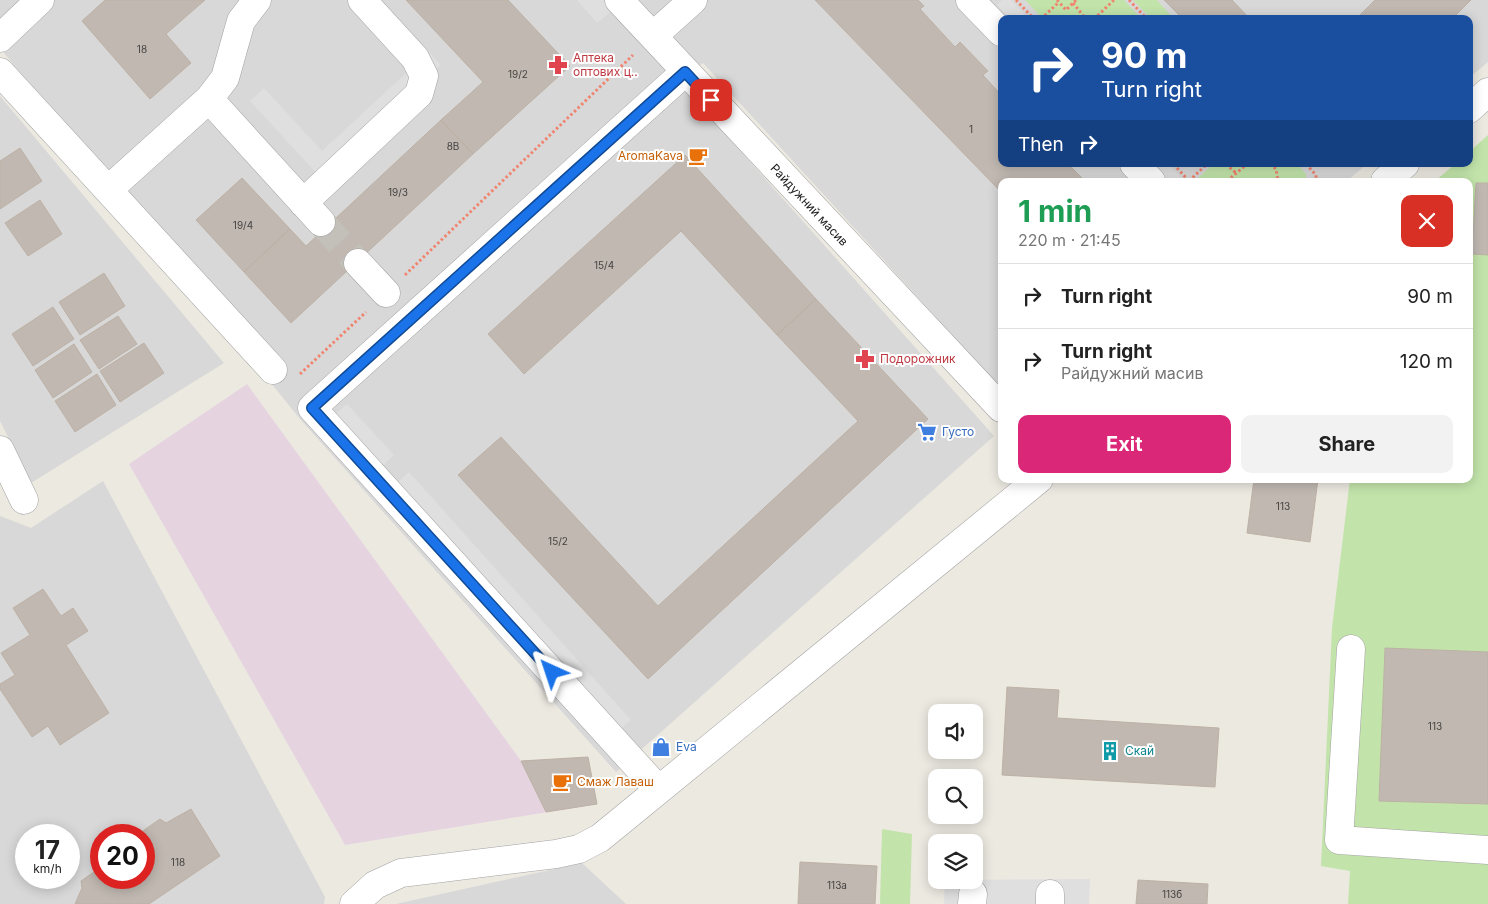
<!DOCTYPE html>
<meta charset="utf-8">
<style>
:root{--surface:#fff;--page:#f2f2f2;--text:#222;--muted:#767676;--line:#e0e0e0;--accent:#db2777}
body{margin:0;font-family:Inter,sans-serif;background:var(--page);color:var(--text);height:100vh;display:flex;flex-direction:column;font-size:19px;white-space:nowrap}
*{box-sizing:border-box;margin:0}
p{font-size:16px;color:var(--muted)}
.icon{flex:none;width:28px;height:28px;fill:none;stroke:currentColor;stroke-width:2;stroke-linecap:round;stroke-linejoin:round}
.map{position:relative;flex:1;overflow:hidden}
.sheet{position:absolute;left:998px;top:178px;width:475px;height:305px;display:flex;flex-direction:column;background:var(--surface);border-radius:10px;box-shadow:0 2px 12px #0003}
.sheet>*{flex:none}
.banner{position:absolute;left:998px;top:15px;width:475px;height:152px;border-radius:10px;box-shadow:0 2px 12px #0003;background:#1a4fa0;color:#fff;overflow:hidden}
.tools{position:absolute;left:928px;top:704px;display:grid;gap:10px}
.tools a{display:grid;place-items:center;width:55px;height:55px;border-radius:10px;background:var(--surface);box-shadow:0 2px 12px #0003;font-size:25px}
.speed{position:absolute;left:15px;top:824px;display:flex;gap:10px;font-size:25px;font-weight:700;text-align:center}
.speed>*{display:grid;place-content:center;width:65px;height:65px;border-radius:50%;background:var(--surface);box-shadow:0 2px 12px #0003;line-height:1}
.speed small{font-size:12px;font-weight:400}
.speed .limit{border:8px solid #d22;background:#fff;color:#111}
.pin{position:absolute;display:grid;place-items:center;width:42px;height:42px;color:#fff;margin:-21px;border-radius:10px;box-shadow:0 2px 8px #0006}
.me{position:absolute;width:55px;margin:-28px;rotate:318deg;stroke-linejoin:round;filter:drop-shadow(0 0 4px #0008)}
.turn{display:flex;align-items:center;gap:18px;height:105px;padding:0 20px;font-size:22px}
.turn .icon{width:65px;height:65px;stroke-width:2.5}
.turn b{display:block;font-size:35px;line-height:42px}
.then{display:flex;align-items:center;height:48px;padding:0 20px;background:#0003;gap:10px;font-size:19px}
.round{display:grid;place-items:center;flex:none;width:52px;height:52px;border-radius:10px;background:var(--page)}
.summary{display:flex;align-items:center;justify-content:space-between;height:85px;padding:0 20px}
h1{font-size:30px;font-weight:700;line-height:38px;color:#1e9e55}
.primary-button{display:flex;gap:10px;margin-top:auto;padding:10px 20px}
.primary-button a{flex:1;height:58px;border-radius:10px;background:var(--accent);color:#fff;font-size:20px;font-weight:700;line-height:58px;text-align:center}
.primary-button a+a{background:var(--page);color:var(--text)}
ul{padding:0;list-style:none}
li{display:flex;align-items:center;gap:15px;height:65px;padding:0 20px;border-top:1px solid var(--line)}
li div{flex:1}
li b{display:block;font-size:19px}
li em{font-style:normal}
.map>svg:first-child{display:block}
.residential{fill:#d9d8d8;fill-rule:evenodd}
.industrial{fill:#e5d4e0}
.grass{fill:#c2e4aa}
.parking{fill:#dfdfdf}
.building{fill:#c0b8b1;stroke:#bdb1a5}
.lines{fill:none;stroke-linecap:round;stroke-linejoin:round}
.minor-tunnel{stroke:#c2c0b9;stroke-width:28;stroke-dasharray:28 14;stroke-linecap:butt}
.minor-casing{stroke:#a2a2a2;stroke-width:29}
.path{stroke:#f0856f;stroke-width:3;stroke-dasharray:2.5 2.5;stroke-linecap:butt}
.minor{stroke:#fff;stroke-width:28}
.route-casing{stroke:#114b97;stroke-width:12}
.route{stroke:#1a73e8;stroke-width:9}
.labels{text-anchor:middle;stroke-width:4;stroke-linejoin:round;paint-order:stroke}
.number-label{font-size:10px;fill:#444240}
.health-label{font-size:12px;fill:#be3a42;stroke:#fff;text-anchor:start}
.food-label{font-size:12px;fill:#c56008;stroke:#fff;text-anchor:end}
.street-label{font-size:12px;fill:#1b1b1b;stroke:#fff}
.shop-label{font-size:12px;fill:#366cbe;stroke:#fff;text-anchor:start}
.culture-label{font-size:12px;fill:#0d838f;stroke:#fff;text-anchor:start}
</style>
<div class="map">
<svg width="1488" height="904" viewBox="0 0 1488 904">
<rect width="100%" height="100%" fill="#ece9e1"/>
<path class="residential" d="M0,0H1488V62L1469,78V19H1001V164H1367L1347,181H1001V388L703,63L679,82L994,436L616,772L300,419L0,48Z
M0,96L224,363L31,483L0,421Z
M103,481L325,897L324,904H0V516L31,528ZM26,835H69V878H26ZM101,835H144V878H101Z
M582,863L626,904H396Z"/>
<path class="industrial" d="M247,384L521,761L588,757L597,804L345,845L129,464Z"/>
<path class="grass" d="M1025,0H1124L1142,19H1043Z
M1133,0H1157L1174,19H1151Z
M1488,135V904H1348L1350,871L1321,866L1332,628L1350,479H1469V181H1435L1455,164H1469V152Z
M1213,164H1297L1306,174V181H1195Z
M882,829L912,834L910,904H880Z"/>
<path class="parking" d="M361,0H381L441,65L319,176L250,101L264,88L322,151L418,62Z
M577,0H603L613,10L597,23Z
M1002,0H1011L1029,19H1010L997,5Z
M1149,164H1168L1185,181H1165Z
M347,404L394,455L379,469L332,417Z
M409,472L631,720L616,733L394,486Z
M1090,879L1089,904H944L945,880Z"/>
<path class="building" d="M105,0H205L166,34L191,63L150,99L82,21Z
M406,0H508L570,66L473,154L441,120L483,82Z
M815,0H918L924,6L920,9L955,47L960,42L988,71L983,75L1001,95V164H1074L1071,167L1085,181H1001V192Z
M1164,0H1232L1250,19H1183Z
M1375,0H1471L1452,19H1356Z
M441,120L473,154L291,323L244,272L290,229L306,246Z
M20,148L42,181L0,209V161Z
M685,155L816,299L777,335L681,231L524,374L488,334Z
M242,178L290,229L244,272L196,220Z
M1476,183H1488V255L1472,254Z
M40,200L62,234L28,256L5,223Z
M104,273L125,306L80,335L59,302Z
M816,299L928,419L648,679L458,475L501,437L658,606L858,421L777,335Z
M53,307L74,339L33,366L12,334Z
M118,316L137,344L99,369L80,340Z
M144,343L164,373L120,402L100,371Z
M74,344L92,372L53,398L35,370Z
M97,374L116,405L75,432L55,401Z
M1254,479H1318L1310,542L1247,533Z
M43,589L61,616L73,608L88,631L66,645L109,713L60,745L48,726L32,737L0,689V684L15,675L1,653L30,635L13,608Z
M1385,648L1488,652V804L1379,801Z
M1007,687L1059,690L1057,718L1219,728L1215,787L1002,775Z
M588,757L597,804L546,812L521,761Z
M191,809L220,856L149,904H75L82,888L81,881L101,867V878H144V835H137L160,819L166,823Z
M800,862L877,866L875,904H798Z
M1138,880L1208,884L1207,904H1136Z"/>
<g class="lines">
<path class="minor-tunnel" d="M321,222L358,263"/>
<g class="minor-casing">
<path id="minor" d="M619,0L1001,408
M970,0L1001,32
M653,36L693,0
M0,38L40,0
M0,72L273,370
M209,99L321,222
M1469,109L1488,92
M1134,164L1151,181
M1385,181L1405,164
M108,190L209,99L225,78L241,21L257,0
M303,203L419,94L424,76L415,58L362,0
M358,263L386,293
M0,450L24,500
M1351,649L1339,840L1488,850
M658,789L312,408L685,72
M354,904L375,885L401,873L556,854L579,849L600,838L1039,479
M972,904L973,894
M1050,904V894"/>
</g>
<path class="path" d="M1016,0L1034,19
M1057,0L1066,10L1076,0
M1129,0L1147,19
M1073,3L1086,19
M1041,19L1059,2
M1094,19L1114,0
M1226,164L1236,173
M1270,164L1276,169L1278,181
M1306,164L1316,175V181
M1177,168L1189,181
M1189,181L1207,164
M1227,181L1247,164
M405,275L633,55
M300,374L366,312"/>
<use href="#minor" class="minor"/>
</g>
<g class="lines">
<g class="route-casing">
<path id="route" d="M552,672L312,408L685,72L711,100"/>
</g>
<use href="#route" class="route"/>
</g>
<defs>
<g id="pharmacy-bare" transform="scale(1.5)"><path d="M-2-6h4v4h4v4h-4v4h-4v-4h-4v-4h4Z" fill="#e0444e" stroke="#fff" stroke-width="2.5" paint-order="stroke"/></g>
<g id="cafe-bare" transform="scale(1.5)"><path d="M-5.5-4.5H6V0H3Q3 3.5 0 3.5H-2.5Q-5.5 3.5-5.5 0ZM3-3.2v2h1.7v-2ZM-6 4.5H4V6H-6Z" fill="#e8710a" stroke="#fff" stroke-width="2.5" paint-order="stroke"/></g>
<g id="supermarket-bare" transform="scale(1.5)"><path d="M-6-5.5h2.5l.6 2H6L4.5 2H-2.5L-4.4-4H-6ZM-1.5 3.2a1.3 1.3 0 1 0 .1 0ZM3 3.2a1.3 1.3 0 1 0 .1 0Z" fill="#3f7fe0" stroke="#fff" stroke-width="2.5" paint-order="stroke"/></g>
<g id="shop-bare" transform="scale(1.5)"><path d="M-5-2.5h2.3a2.7 3.5 0 0 1 5.4 0H5L5.5 6h-11ZM-1.5-2.5h3a1.5 2.3 0 0 0-3 0Z" fill="#3f7fe0" stroke="#fff" stroke-width="2.5" paint-order="stroke"/></g>
<g id="building-bare" transform="scale(1.5)"><path d="M-4-6H4V6H1V3H-1V6H-4ZM-2.5-4.3h1.7v1.8h-1.7ZM.8-4.3h1.7v1.8H.8ZM-2.5-1h1.7V.8h-1.7ZM.8-1h1.7V.8H.8Z" fill="#0f9aa8" stroke="#fff" stroke-width="2.5" paint-order="stroke"/></g>
</defs>
<g fill-rule="evenodd">
<use href="#pharmacy-bare" x="558" y="65"/>
<use href="#cafe-bare" x="698" y="156"/>
<use href="#pharmacy-bare" x="865" y="359"/>
<use href="#supermarket-bare" x="927" y="432"/>
<use href="#shop-bare" x="661" y="747"/>
<use href="#building-bare" x="1110" y="751"/>
<use href="#cafe-bare" x="562" y="782"/>
</g>
<g class="labels">
<g class="number-label">
<text x="142" y="53">18</text>
<text x="518" y="78">19/2</text>
<text x="971" y="133">1</text>
<text x="453" y="150">8В</text>
<text x="398" y="196">19/3</text>
<text x="243" y="229">19/4</text>
<text x="604" y="269">15/4</text>
<text x="1283" y="510">113</text>
<text x="558" y="545">15/2</text>
<text x="1435" y="730">113</text>
<text x="178" y="866">118</text>
<text x="837" y="889">113а</text>
<text x="1172" y="898">113б</text>
</g>
<g class="health-label">
<text x="573" y="62">Аптека<tspan x="573" dy="14">оптових ц‥</tspan></text>
<text x="880" y="363">Подорожник</text>
</g>
<g class="food-label">
<text x="683" y="160">AromaKava</text>
<text x="577" y="786" text-anchor="start">Смаж Лаваш</text>
</g>
<g class="street-label">
<text transform="translate(809 205) rotate(47)" y="4">Райдужний масив</text>
</g>
<g class="shop-label">
<text x="942" y="436">Густо</text>
<text x="676" y="751">Eva</text>
</g>
<g class="culture-label">
<text x="1125" y="755">Скай</text>
</g>
</g>
</svg>
<div class="tools">
<a><svg class="icon" aria-label="sound" viewBox="0 0 24 24"><path d="M4 9h4l5-4v14l-5-4H4zM17 9q2 3 0 6"/></svg></a>
<a><svg class="icon" aria-label="search" viewBox="0 0 24 24"><circle cx="10" cy="10" r="6"/><path d="M15 15l6 6"/></svg></a>
<a><svg class="icon" aria-label="layers" viewBox="0 0 24 24"><path d="M12 4l9 5-9 5-9-5zM3 14l9 5 9-5"/></svg></a>
</div>
<div class="speed"><div>17<small>km/h</small></div><div class="limit">20</div></div>
<div class="pin" style="left:711px;top:100px;background:#d93025"><svg class="icon" aria-label="arrive" viewBox="0 0 24 24"><path d="M6 21V4h12l-3 4 3 4H6"/></svg></div>
<svg class="me" style="left:552px;top:672px" viewBox="-20 -20 40 40"><path d="M0-17L14 15 0 8-14 15z" fill="#1a73e8" stroke="#fff" stroke-width="4"/></svg>
<div class="banner">
<div class="turn"><svg class="icon" aria-label="right" viewBox="0 0 24 24"><path d="M7 20v-9h11M14 6l5 5-5 5"/></svg><div><b>90 m</b>Turn right</div></div>
<div class="then">Then<svg class="icon" aria-label="right" viewBox="0 0 24 24"><path d="M7 20v-9h11M14 6l5 5-5 5"/></svg></div>
</div>
<section class="sheet">
<div class="summary"><div><h1>1 min</h1><p>220 m · 21:45</p></div><a class="round" style="background:#d93025;color:#fff"><svg class="icon" aria-label="close" viewBox="0 0 24 24"><path d="M6 6l12 12M18 6L6 18"/></svg></a></div>
<ul>
<li><svg class="icon" aria-label="right" viewBox="0 0 24 24"><path d="M7 20v-9h11M14 6l5 5-5 5"/></svg><div><b>Turn right</b></div><em>90 m</em></li>
<li><svg class="icon" aria-label="right" viewBox="0 0 24 24"><path d="M7 20v-9h11M14 6l5 5-5 5"/></svg><div><b>Turn right</b><p>Райдужний масив</p></div><em>120 m</em></li>
</ul>
<div class="primary-button"><a>Exit</a><a>Share</a></div>
</section>
</div>
